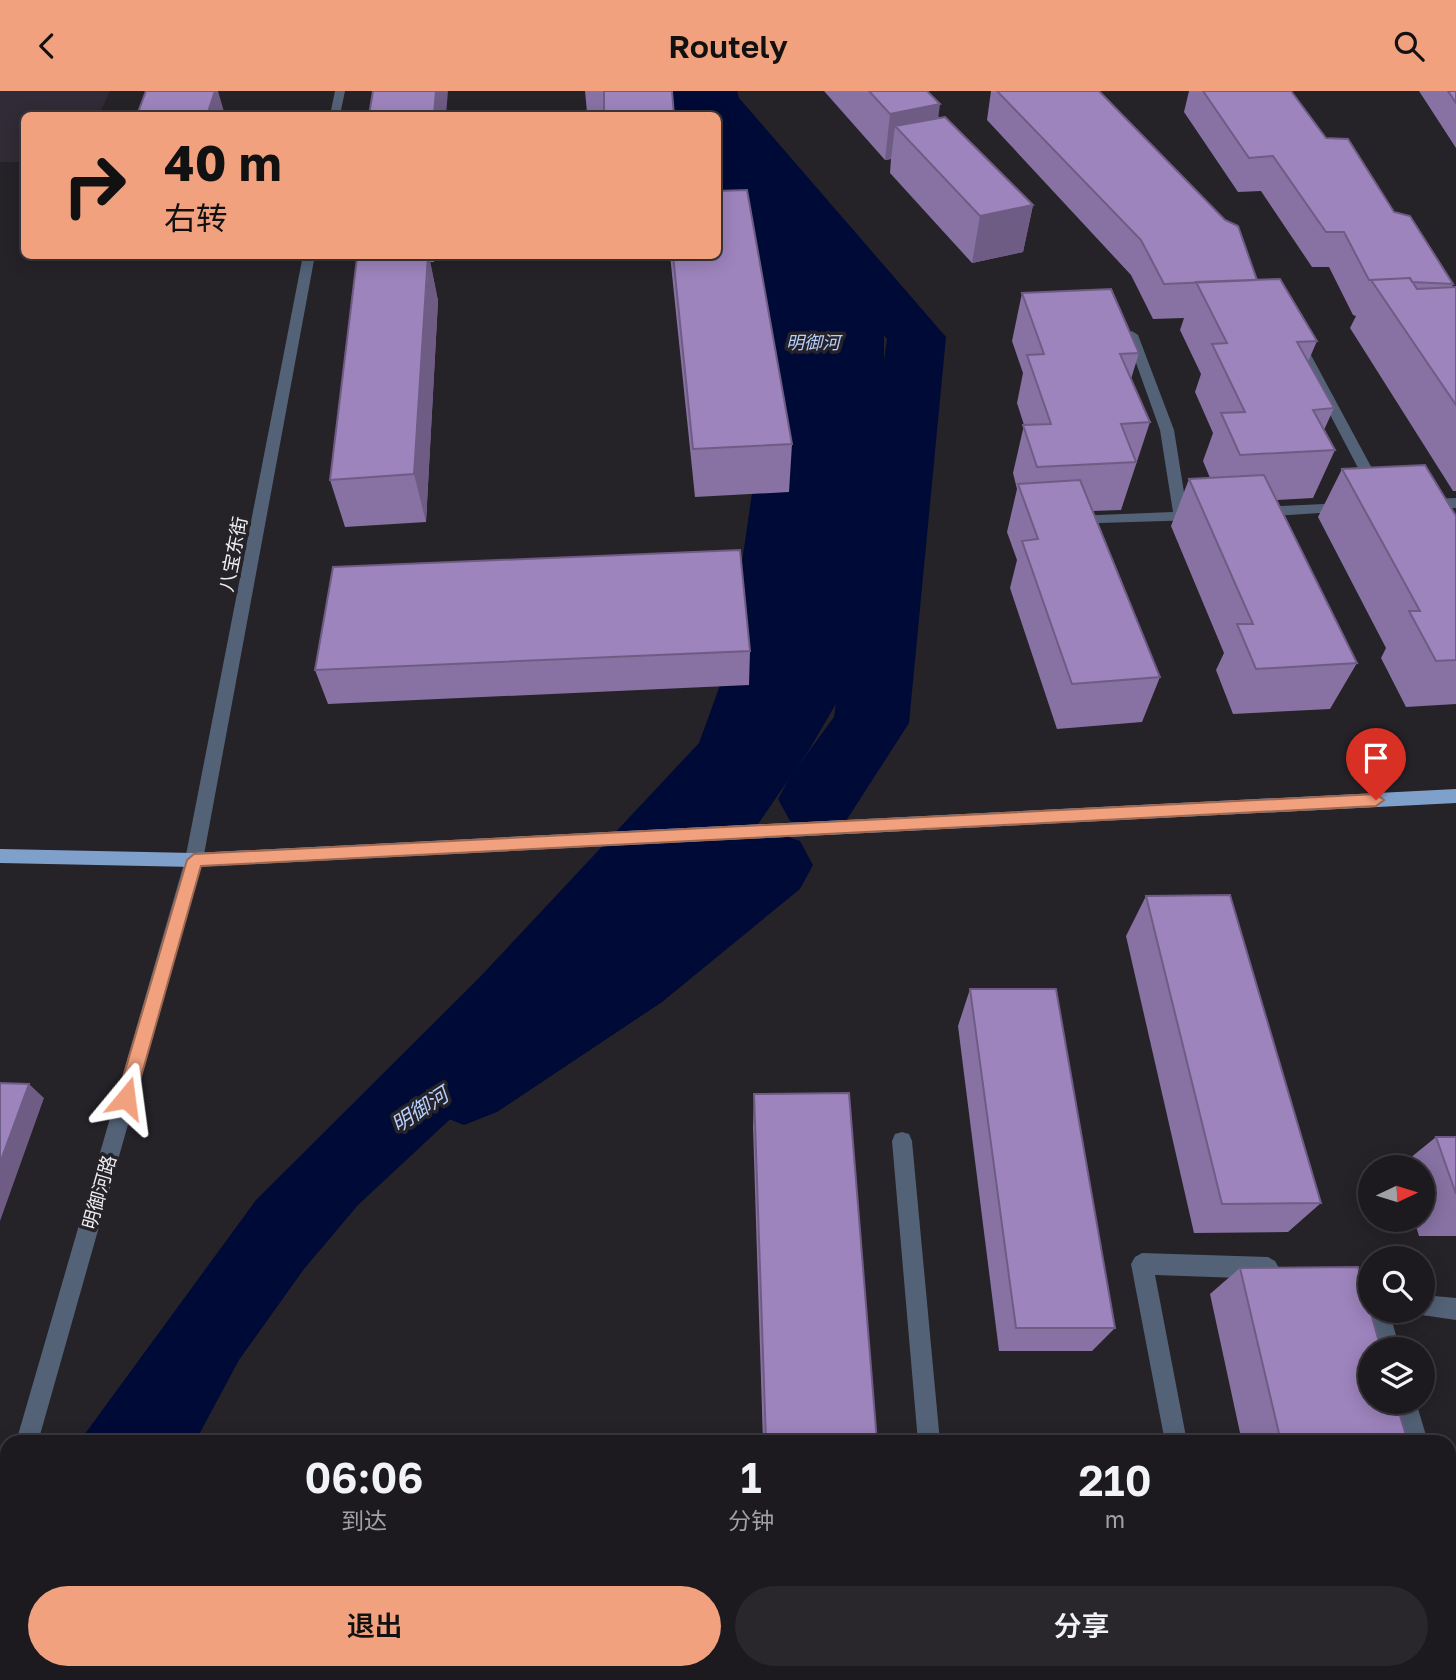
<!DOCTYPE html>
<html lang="zh">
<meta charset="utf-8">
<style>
:root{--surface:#1c1a1e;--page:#29272b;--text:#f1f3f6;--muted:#a0a1a4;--line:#3a383c;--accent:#f1a17e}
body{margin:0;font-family:"Golos Text","Noto Sans SC",sans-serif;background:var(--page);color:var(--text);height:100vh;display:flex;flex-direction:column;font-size:26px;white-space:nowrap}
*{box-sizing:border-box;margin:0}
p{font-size:23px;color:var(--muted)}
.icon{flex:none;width:38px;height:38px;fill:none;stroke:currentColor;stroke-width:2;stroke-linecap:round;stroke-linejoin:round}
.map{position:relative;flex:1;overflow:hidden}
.sheet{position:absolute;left:0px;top:1344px;width:1456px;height:245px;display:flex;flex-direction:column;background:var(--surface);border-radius:21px 21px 0 0;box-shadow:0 4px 18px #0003,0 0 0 2px var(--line)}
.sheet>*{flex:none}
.hud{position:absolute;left:21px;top:21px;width:700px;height:147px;border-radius:10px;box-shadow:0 4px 18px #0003,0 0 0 2px var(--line);background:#f1a17e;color:#111;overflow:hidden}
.needle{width:46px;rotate:86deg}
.fabs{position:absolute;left:1358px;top:1064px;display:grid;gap:14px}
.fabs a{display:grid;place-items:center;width:77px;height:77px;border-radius:50%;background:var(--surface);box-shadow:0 4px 18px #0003,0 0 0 2px var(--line);font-size:35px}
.pin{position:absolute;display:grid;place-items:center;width:60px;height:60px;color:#fff;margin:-72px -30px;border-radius:50% 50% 50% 0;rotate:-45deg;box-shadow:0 0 7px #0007}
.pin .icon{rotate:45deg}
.me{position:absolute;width:77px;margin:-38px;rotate:16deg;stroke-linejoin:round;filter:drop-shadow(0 0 5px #0008)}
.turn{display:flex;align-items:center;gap:24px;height:147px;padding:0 28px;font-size:32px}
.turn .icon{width:91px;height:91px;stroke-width:2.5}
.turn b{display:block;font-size:49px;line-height:60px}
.eta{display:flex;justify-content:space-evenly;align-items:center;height:119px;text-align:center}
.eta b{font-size:42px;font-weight:600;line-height:49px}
.cta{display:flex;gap:14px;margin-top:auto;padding:14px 28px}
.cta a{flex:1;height:80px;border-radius:42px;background:var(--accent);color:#111;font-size:28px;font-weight:600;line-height:80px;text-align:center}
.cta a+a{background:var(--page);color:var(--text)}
header{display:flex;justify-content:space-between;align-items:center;height:91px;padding:0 28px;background:var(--accent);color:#111;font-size:32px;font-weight:600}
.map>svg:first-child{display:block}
.built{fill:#302b36}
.water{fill:#000a36}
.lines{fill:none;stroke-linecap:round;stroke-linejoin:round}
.river{fill:#000a36;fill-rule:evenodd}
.lane{fill:#536277;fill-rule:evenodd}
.street{fill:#536277;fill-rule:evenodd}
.primary{fill:#80a0cc;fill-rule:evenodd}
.wall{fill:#8772a3}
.shaded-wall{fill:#6e5c84}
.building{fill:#9d84bd;stroke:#6e5c84;stroke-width:2}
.route{fill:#f1a17e;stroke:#9d6952;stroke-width:2}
.labels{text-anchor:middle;stroke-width:7;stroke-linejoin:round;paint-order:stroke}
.far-water-label{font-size:18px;font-style:italic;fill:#b6cffe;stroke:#252228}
.street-label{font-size:19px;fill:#edecf0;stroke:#252228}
.water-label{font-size:21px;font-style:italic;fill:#b6cffe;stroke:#252228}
</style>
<header><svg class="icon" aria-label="back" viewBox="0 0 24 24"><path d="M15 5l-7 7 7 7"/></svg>Routely<svg class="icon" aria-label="search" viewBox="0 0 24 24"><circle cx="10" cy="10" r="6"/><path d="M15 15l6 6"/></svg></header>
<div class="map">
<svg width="1456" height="1589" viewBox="0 0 1456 1589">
<rect width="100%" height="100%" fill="#252228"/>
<path class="built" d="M0,0H110L99,24H24V71H0Z"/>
<path class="water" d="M625,0H718L759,38L789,71L870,201L884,242V410L855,566L840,606L809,659L707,807L647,868L545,940L358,1114L304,1178L239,1269L195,1351H79L256,1109L479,887L699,652L727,575L760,347L718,164V24H635Z
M7,1442V1582H86L83,1589H0V1453Z"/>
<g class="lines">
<path class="river" d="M689,0H737L739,7L946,246L909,632L846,730L818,740L790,730L778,708L790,686L834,626L887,248L718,43V24H702L692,10Z
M771,740L800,750L813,774L800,798L662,911L497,1021L464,1034L431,1021L418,991L431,961L600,857L742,750Z"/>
<path class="lane" d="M1132,240L1138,244L1174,339L1187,420L1198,419L1205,424L1198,429L1067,433L1065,430L1072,425L1173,421L1160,339L1126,244Z
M1298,247L1304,251L1382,396L1380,399L1375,400L1368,396L1292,251Z
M1456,407V417L1426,418L1419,413L1426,408Z
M1345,412L1350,414V420L1258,426L1251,421L1258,416Z
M902,1041L909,1043L912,1050L940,1351H918L892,1050L895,1043Z
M1142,1162L1268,1166L1275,1170L1279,1177L1275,1184L1268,1188L1155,1184L1187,1351H1165L1131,1173L1135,1166Z
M1423,1204L1456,1207V1229L1415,1223L1414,1220H1423Z
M1370,1213V1220H1389L1400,1258H1378L1367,1220Z
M1394,1311H1416L1428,1351H1406Z
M1449,1449L1456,1452V1497L1449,1494Z
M938,1582H962L963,1589H937Z
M1208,1582H1232L1234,1589H1208Z"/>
<path class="street" d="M335,0H345L340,24H330Z
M303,164H315L203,769L38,1351H16L185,769Z
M7,1407V1453L0,1456V1410Z"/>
<path class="primary" d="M1456,698V712L194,776L0,772V758L194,762Z"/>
</g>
<path class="wall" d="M585,0H672L604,21H587Z
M824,0H927L939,27L1033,114L1023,161L972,172L890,82L891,68L885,69Z
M991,0H1099L1257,189L1317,250L1308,271L1334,317L1324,339L1335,359L1313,407L1277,409L1357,572L1330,618L1233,623L1216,579L1224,562L1171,435L1189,388L1210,387L1203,370L1213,342L1195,301L1201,283L1180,239L1184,227L1153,228L1131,184L987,29Z
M1189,0H1291L1326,47L1394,121L1453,193L1452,196H1456V400H1453L1350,237L1356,225L1353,224L1329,176H1312L1261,100L1238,101L1184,21Z
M1419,0H1456V57Z
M363,164H435L434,171H430L438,210L426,431L345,436L330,389Z
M670,164H718L792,353L789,401L695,406Z
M1022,202L1139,262L1131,288L1150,331L1121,419L1093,420L1160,586L1142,631L1057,638L1010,497L1017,469L1007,441L1017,398L1013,382L1024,334L1017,312L1023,282L1012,250Z
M1342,378L1456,425V613L1406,616L1381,567L1386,557L1318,426Z
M750,560L749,594L328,613L315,579Z
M1146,805L1321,1112L1288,1141L1194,1142L1126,845Z
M970,898L1115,1237L1092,1260H999L958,935Z
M754,1003L877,1351H763L753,1036Z
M1436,1046H1456V1145H1419L1414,1129H1423V1076H1399Z
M1240,1177L1408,1351H1242L1210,1203Z
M1035,1582H1197L1198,1589H1036Z
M1293,1582H1449L1456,1589H1295Z"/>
<path class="shaded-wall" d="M215,0H218L225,24H207Z
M436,0H448L446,24H434Z
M940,13L934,59L895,35L891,68L885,69L890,23Z
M1033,114L1023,161L972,172L980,125Z
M429,164L438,210L426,431L414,383Z
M29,993L44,1007L0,1130V1072Z
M517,1582H532L531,1589H517Z"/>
<path class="building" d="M146,0H215L207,24H137Z
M373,0H436L434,24H369Z
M604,0H672L674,24H604Z
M869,0H927L940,13L890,23Z
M997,0H1099L1225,129L1238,135L1257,189L1164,193L1141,149Z
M1203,0H1291L1326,47L1348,48L1394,121L1410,125L1453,193L1412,191L1410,187L1369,189L1344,141H1326L1273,65L1249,67Z
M1448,0H1456V12Z
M945,26L1033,114L980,125L895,35Z
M747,99L792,353L693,358L673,164H718V100Z
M394,164H428L414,383L330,389L357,167Z
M1410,187L1417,198L1456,196V314L1371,189Z
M1280,188L1317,250L1297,251L1334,317L1313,319L1335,359L1240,364L1221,322L1245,321L1212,253L1227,252L1196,191Z
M1111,198L1139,262L1120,263L1150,331L1121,333L1136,371L1037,376L1023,334L1051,333L1027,264L1044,263L1022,202Z
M1425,374L1456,425V569L1436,570L1409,520H1420L1342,378Z
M1264,384L1357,572L1256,578L1237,533H1253L1189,388Z
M1080,389L1160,586L1072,593L1022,450L1038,448L1018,393Z
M740,459L750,560L315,579L333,476Z
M1230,804L1321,1112L1222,1113L1146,805Z
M970,898H1056L1115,1237H1016Z
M0,992L29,993L0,1072Z
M849,1002L877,1351H766L754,1003Z
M1436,1046H1456V1103Z
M1358,1176L1381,1258H1370V1311H1396L1408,1351H1281L1240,1177Z
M1449,1495L1456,1519V1589H1337L1335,1582H1449Z
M319,1582H517V1589H318Z
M688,1582H878V1589H688Z
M1058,1582H1197L1198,1589H1058Z"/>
<path class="route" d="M1376,703L1384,709L1376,715L201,775L135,1007L132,1013L126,1016L120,1013L117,1007L187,769L194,763Z"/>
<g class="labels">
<g class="far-water-label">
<text x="813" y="258">明御河</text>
</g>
<g class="street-label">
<text transform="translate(233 463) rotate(-79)" y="7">八宝东街</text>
<text transform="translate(99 1101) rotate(-74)" y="7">明御河路</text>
</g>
<g class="water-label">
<text transform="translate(420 1019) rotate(-33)" y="7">明御河</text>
</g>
</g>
</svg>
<div class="fabs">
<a><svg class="needle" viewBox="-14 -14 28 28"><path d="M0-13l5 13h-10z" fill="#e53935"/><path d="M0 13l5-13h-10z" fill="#a0a1a4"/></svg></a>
<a><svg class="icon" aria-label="search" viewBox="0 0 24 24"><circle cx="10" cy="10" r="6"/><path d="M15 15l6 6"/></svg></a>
<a><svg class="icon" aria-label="layers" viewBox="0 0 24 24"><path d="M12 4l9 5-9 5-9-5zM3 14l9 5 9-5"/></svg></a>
</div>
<div class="pin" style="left:1376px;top:709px;background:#d93025"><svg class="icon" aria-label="arrive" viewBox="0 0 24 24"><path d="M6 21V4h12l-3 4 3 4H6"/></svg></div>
<svg class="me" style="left:126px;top:1007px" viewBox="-20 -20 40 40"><path d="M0-17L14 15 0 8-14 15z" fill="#f1a17e" stroke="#fff" stroke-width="4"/></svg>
<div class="hud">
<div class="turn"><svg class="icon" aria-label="right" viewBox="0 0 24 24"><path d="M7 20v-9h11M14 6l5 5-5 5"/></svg><div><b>40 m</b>右转</div></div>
</div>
<section class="sheet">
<div class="eta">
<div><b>06:06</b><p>到达</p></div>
<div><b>1</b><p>分钟</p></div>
<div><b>210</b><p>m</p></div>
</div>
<div class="cta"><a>退出</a><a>分享</a></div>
</section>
</div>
